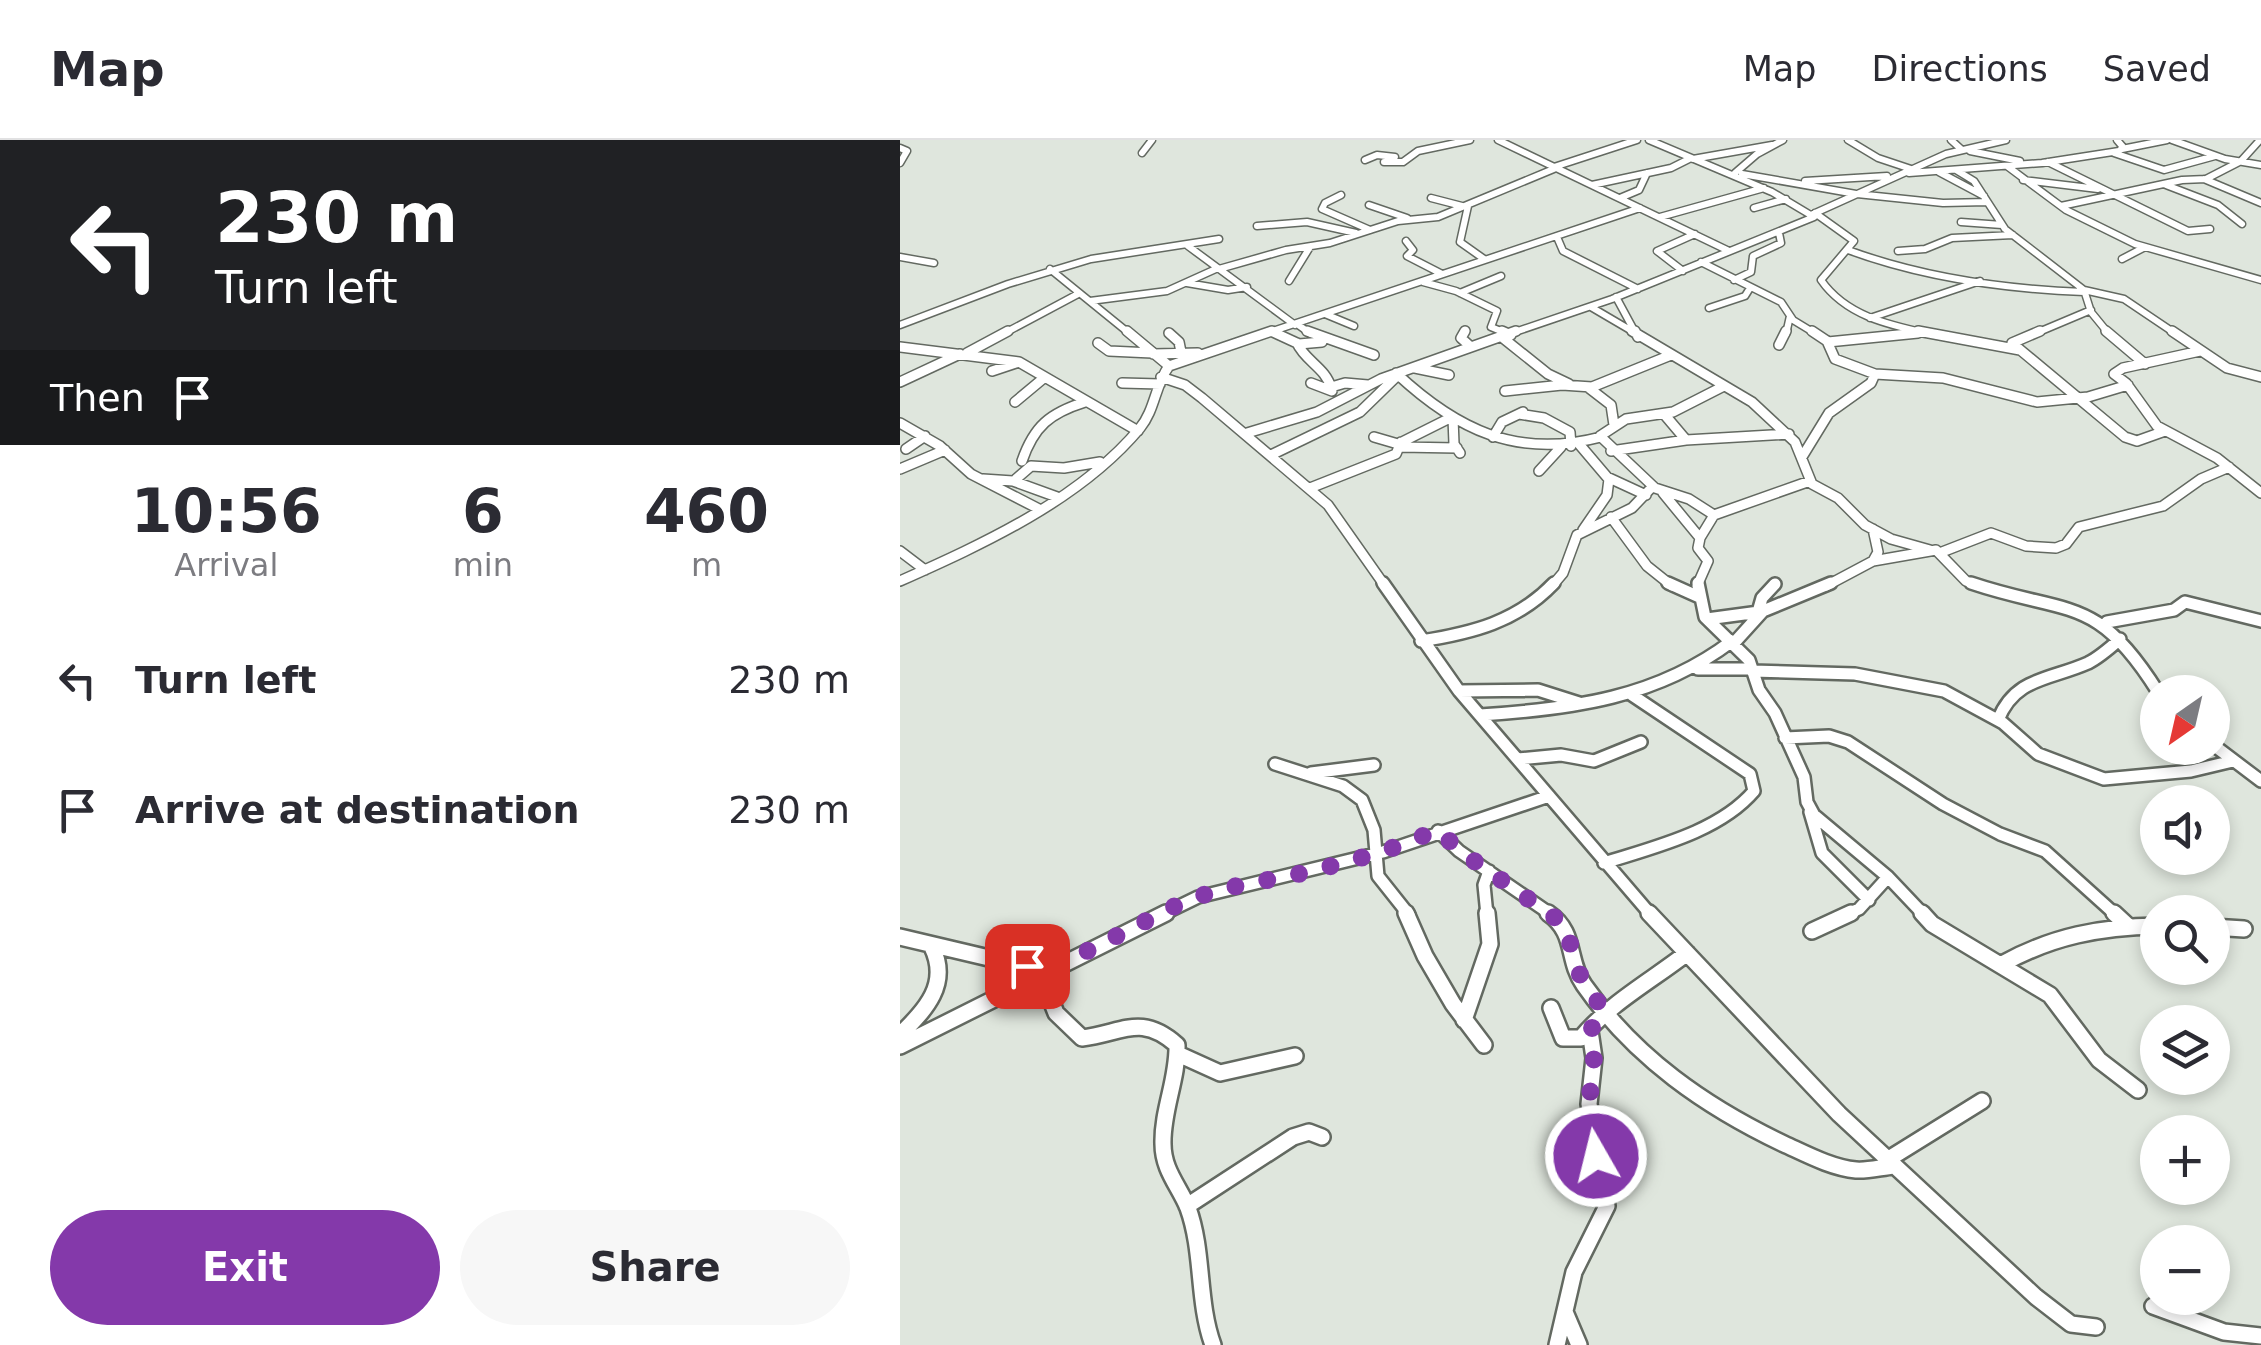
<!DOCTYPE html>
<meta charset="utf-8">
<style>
:root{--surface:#fff;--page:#f7f7f7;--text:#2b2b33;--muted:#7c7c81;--line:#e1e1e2;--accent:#8439aa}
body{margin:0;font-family:"DejaVu Sans",sans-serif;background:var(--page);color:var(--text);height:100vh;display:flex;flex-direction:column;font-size:38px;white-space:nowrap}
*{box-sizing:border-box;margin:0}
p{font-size:32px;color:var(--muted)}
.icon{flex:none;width:55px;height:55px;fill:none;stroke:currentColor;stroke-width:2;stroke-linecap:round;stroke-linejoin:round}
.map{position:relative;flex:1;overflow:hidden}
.sheet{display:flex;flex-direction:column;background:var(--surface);width:900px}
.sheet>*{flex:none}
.guide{background:#202124;color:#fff;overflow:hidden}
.needle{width:65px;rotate:214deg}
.fabs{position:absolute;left:1240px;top:535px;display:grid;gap:20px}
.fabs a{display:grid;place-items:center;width:90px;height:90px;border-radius:50%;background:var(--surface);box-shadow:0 5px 15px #0003;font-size:50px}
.pin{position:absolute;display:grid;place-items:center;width:85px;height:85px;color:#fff;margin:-42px;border-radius:20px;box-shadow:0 5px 15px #0006}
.me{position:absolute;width:110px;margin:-55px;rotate:352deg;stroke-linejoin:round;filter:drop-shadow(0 0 8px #0008)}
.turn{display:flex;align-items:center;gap:35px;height:210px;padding:0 50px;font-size:45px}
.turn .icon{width:130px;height:130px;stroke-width:2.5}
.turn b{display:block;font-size:70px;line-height:85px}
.then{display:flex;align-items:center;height:95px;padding:0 50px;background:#0003;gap:20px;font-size:38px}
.eta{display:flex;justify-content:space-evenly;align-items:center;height:170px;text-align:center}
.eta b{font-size:60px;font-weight:800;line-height:70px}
.action{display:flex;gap:20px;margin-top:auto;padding:20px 50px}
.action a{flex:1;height:115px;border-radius:60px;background:var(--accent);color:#fff;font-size:40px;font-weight:800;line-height:115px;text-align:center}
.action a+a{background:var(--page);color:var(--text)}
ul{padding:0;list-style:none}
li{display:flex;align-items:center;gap:30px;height:130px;padding:0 50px}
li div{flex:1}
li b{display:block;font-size:38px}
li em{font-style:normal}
header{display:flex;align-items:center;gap:60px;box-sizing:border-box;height:140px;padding:0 50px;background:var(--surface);border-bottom:2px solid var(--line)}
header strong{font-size:48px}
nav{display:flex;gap:55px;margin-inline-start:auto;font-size:35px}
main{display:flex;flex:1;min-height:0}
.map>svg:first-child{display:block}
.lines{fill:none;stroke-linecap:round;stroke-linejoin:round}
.minor-far3-casing{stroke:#636961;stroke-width:9}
.minor-far2-casing{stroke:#636961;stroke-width:12}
.minor-far1-casing{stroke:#636961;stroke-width:16}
.minor-casing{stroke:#636961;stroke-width:20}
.minor-far3{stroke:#fff;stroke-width:6}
.minor-far2{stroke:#fff;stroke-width:9}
.minor-far1{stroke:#fff;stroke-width:11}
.minor{stroke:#fff;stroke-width:15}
.route{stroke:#8439aa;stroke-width:18;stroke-dasharray:0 32.4}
</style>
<header>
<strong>Map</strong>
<nav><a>Map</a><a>Directions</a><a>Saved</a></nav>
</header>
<main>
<section class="sheet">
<div class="guide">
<div class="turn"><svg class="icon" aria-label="left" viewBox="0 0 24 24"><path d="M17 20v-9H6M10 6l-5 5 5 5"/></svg><div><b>230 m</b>Turn left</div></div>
<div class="then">Then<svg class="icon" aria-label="arrive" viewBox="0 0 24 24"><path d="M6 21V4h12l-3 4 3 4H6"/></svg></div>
</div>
<div class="eta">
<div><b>10:56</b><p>Arrival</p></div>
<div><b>6</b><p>min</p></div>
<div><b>460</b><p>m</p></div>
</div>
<ul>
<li><svg class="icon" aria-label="left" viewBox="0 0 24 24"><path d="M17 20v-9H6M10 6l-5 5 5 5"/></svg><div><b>Turn left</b></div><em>230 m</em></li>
<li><svg class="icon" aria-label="arrive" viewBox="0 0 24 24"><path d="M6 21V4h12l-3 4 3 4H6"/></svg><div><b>Arrive at destination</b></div><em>230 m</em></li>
</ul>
<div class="action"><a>Exit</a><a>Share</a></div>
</section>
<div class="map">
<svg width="1361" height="1205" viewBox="0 0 1361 1205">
<rect width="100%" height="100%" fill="#dfe6dd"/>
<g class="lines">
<g class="minor-far3-casing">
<path id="minor-far3" d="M598,0L829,111
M948,0L978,18L1014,30
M1051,0L1062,10
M1272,0L1325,19L1361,25
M0,8L7,11L0,23
M1222,9L1267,0
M1070,11L1120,21
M242,13L252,0
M1214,13L1264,30L1315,16
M793,19L872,5
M465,20L477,15L495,17
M484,22H503L518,11L570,0
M1148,22L1288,91L1310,89
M1107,26L1166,70L1235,104L1361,140
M654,27L737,0
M1056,30L1074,41L1105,89L1184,150L1224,159L1276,194
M1039,32L1084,56
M835,33L857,14L883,0
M1009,33L1142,23L1219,11L1223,7L1217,0
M842,34L956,54
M1304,39L1361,63
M1123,40L1198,49
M905,41L987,36
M692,45L771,28L791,18
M1266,45L1318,65L1342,84
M957,54L1043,63L1087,62
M441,55L425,63L422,69L470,90
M531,58L562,66
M720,58L739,50L747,33
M469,65L507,78
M568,66L560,102L584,119
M1161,66L1282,40L1306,39L1341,21L1360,0
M854,68L886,59
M915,73L954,101L921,140C946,176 989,185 1030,194
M913,74L1046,14L1106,0
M760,77L864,48
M1061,82L1102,85
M357,86L407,82L456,93
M657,97L663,111L738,149
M506,101L513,110L507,116L542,134
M288,106L395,185
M948,110C1024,138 1104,149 1184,152
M998,111L1025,109L1052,98L1113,95
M0,117L34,123
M1222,119L1245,107
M801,122L881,162L893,180L916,194
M150,129L230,194
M319,129L386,110L430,103L498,81L538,77L656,28
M783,131L757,111L795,94
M834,140L851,132L853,116L881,103L879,93
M389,141L410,107
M523,142L556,151L597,171L591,187L608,194
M287,143L328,150L347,147
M1184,150L1191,172L1209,194
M560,153L601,136
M716,157L736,194
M190,161L267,151L318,128
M691,167L737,194
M809,168L845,156L850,148
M425,174L454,186
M970,178L1080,141
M397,184L411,194
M0,185L108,144L191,119L319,99
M373,192L377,194
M103,194L178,154
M364,194L740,68
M609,194L712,159L914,77L872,52L749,0
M886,194L890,176
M1008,194L1018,193
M1134,194L1191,170"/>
</g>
<g class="minor-far2-casing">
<path id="minor-far2" d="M227,191L269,226
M407,191L474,215
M565,191L561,198L571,207
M602,191L611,195
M732,191L852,262L895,302L912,344L938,358L965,385L991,399L1030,410
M735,191L738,197
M1018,191L1120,210
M1140,191L1112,203L1225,297L1237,301L1265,291
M1206,191L1245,224
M1272,191L1327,228L1361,237
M373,192L399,204L422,202
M269,193L279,202L281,212
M603,198L648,234L669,244
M928,202L1018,193
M198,203L209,211L252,213
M397,203C405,221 426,228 431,248
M879,205L886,191
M0,207L119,222L238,291
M1300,211L1223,228L1214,234L1226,243L1257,286L1317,318L1361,353
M67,213L108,191
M253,214L298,213
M515,228L549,235
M92,231L119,222
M496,233C557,290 617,319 701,297
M975,234L1043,238L1137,262L1188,257L1228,245
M261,237L285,245L302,258L428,365L485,446
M0,242L60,214
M222,243L260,244
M411,243L432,251
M428,248L445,243L468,245
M689,248L711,265L714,285
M605,251L662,245L692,247L771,215
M115,262L145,237
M619,274L644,278L670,292L671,306
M764,274L786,300
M553,278L554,304L560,313
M0,283L40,306L71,334L139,369
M347,293L417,272L481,239L616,191
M474,297L498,304L552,277
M593,297L602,282L623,272
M679,304L707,337L746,355
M500,307L557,308
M6,309L25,296
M711,311L786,300L889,294
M371,315L460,272L497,236
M902,317L929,273L971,243L975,234L935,219L927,201L912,191
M122,321C134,286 150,273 185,262
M0,329L45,310
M639,331L661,307
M83,339L113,341L157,357
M116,339L131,326L164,328L200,322
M410,348L496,314L501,302
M763,353L800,398L798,408L808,421L797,446
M814,375L789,359L755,348L700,296L726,279L773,272L824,246
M711,377L747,426L772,446
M683,390L707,355L709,339
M800,398L814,375L910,341
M0,411L25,430
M1042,412L1091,393L1126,406L1156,408L1166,404L1179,387L1263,366L1301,339L1329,327
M973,421L1036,410L1066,441L1079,446
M0,441C83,404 180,360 240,288C255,270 255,245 269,226L372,191
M652,446L663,433L677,395L732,368L753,346
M926,446L973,421L978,412L973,389"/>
</g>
<g class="minor-far1-casing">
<path id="minor-far1" d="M483,443L559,551L751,775
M768,443L797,456
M798,443L805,477L849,520L859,550L875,573L904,637L907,662L914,675L988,737L1024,775
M1071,443C1169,476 1196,453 1258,552
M858,472L862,458L875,444
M807,479L859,472
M1207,482L1274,470L1285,462L1361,481
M521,501C572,493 617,482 654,443
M834,503L863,471L931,443
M798,529H852
M852,531L955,534L1044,551L1103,583L1138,614L1204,639L1291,631L1333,621
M559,551L638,550L679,563
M580,575C672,569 757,558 832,501
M1098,580C1115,537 1150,540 1188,523C1200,517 1210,508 1220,499
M885,598L929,596L948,602L1043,664L1100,694L1145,711L1216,775
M1312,604L1361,641
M618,619L661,615L694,621L741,602
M375,624L443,646L462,660L474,690L478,736L509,775
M411,633L474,625
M910,672L922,713L969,760
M538,691L559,711L652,775
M704,723C754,707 819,692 854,651L850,634L732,555
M261,775L298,757L483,712L649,656
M587,775L584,745L589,731
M945,775L959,769L988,737"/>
</g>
<g class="minor-casing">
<path id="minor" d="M506,773L525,816L553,864L584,905
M648,773C677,793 666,819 684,845C735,918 806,967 884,1004C906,1014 932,1028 956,1030C968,1031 982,1027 994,1026
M749,773L939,974L1136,1157L1171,1184L1196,1187
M1022,773L1032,784L1150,855L1199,920L1238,950
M1214,773L1228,786
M1312,787L1344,789
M912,791L951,773
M0,797L127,827L152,828
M1102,824C1153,796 1200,787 1258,786
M141,835L156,873L182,898C223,893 241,873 277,905C278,939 262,970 263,1004C263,1030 279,1046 288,1068C304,1112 297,1161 313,1205
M651,868L663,898H681C710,863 751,841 787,813
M564,880L590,804L587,773
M0,895C26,869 50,844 32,807
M0,906L266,773
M278,914L320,933L395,916
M987,1020L1082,961
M287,1066L393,997L409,992L422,997
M1253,1166L1324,1192L1361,1196
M665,1172L679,1205
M657,1205L674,1132L707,1066L689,964L694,918L690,891"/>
</g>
<use href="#minor-far3" class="minor-far3"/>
<use href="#minor-far2" class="minor-far2"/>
<use href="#minor-far1" class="minor-far1"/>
<use href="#minor" class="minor"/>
</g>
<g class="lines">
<path class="route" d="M127,826L154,828L279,764L317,750L413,731L482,712L538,690L560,711L664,784L682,841L704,870L690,891L694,918L689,964L696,1016"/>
</g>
</svg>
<div class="fabs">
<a><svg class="needle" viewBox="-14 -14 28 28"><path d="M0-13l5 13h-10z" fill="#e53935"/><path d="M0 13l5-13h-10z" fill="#7c7c81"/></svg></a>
<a><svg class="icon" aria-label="sound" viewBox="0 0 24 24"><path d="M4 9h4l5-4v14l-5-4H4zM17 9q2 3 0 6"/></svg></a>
<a><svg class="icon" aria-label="search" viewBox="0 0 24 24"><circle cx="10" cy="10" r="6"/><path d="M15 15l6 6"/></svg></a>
<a><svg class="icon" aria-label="layers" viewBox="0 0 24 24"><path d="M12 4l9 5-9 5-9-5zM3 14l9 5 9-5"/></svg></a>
<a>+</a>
<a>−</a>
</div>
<div class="pin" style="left:127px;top:826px;background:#d93025"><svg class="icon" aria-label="arrive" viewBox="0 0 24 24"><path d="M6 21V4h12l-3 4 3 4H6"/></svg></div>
<svg class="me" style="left:696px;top:1016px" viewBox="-20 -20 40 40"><circle r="17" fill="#8439aa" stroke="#fff" stroke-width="3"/><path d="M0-11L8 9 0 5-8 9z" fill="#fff"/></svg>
</div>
</main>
